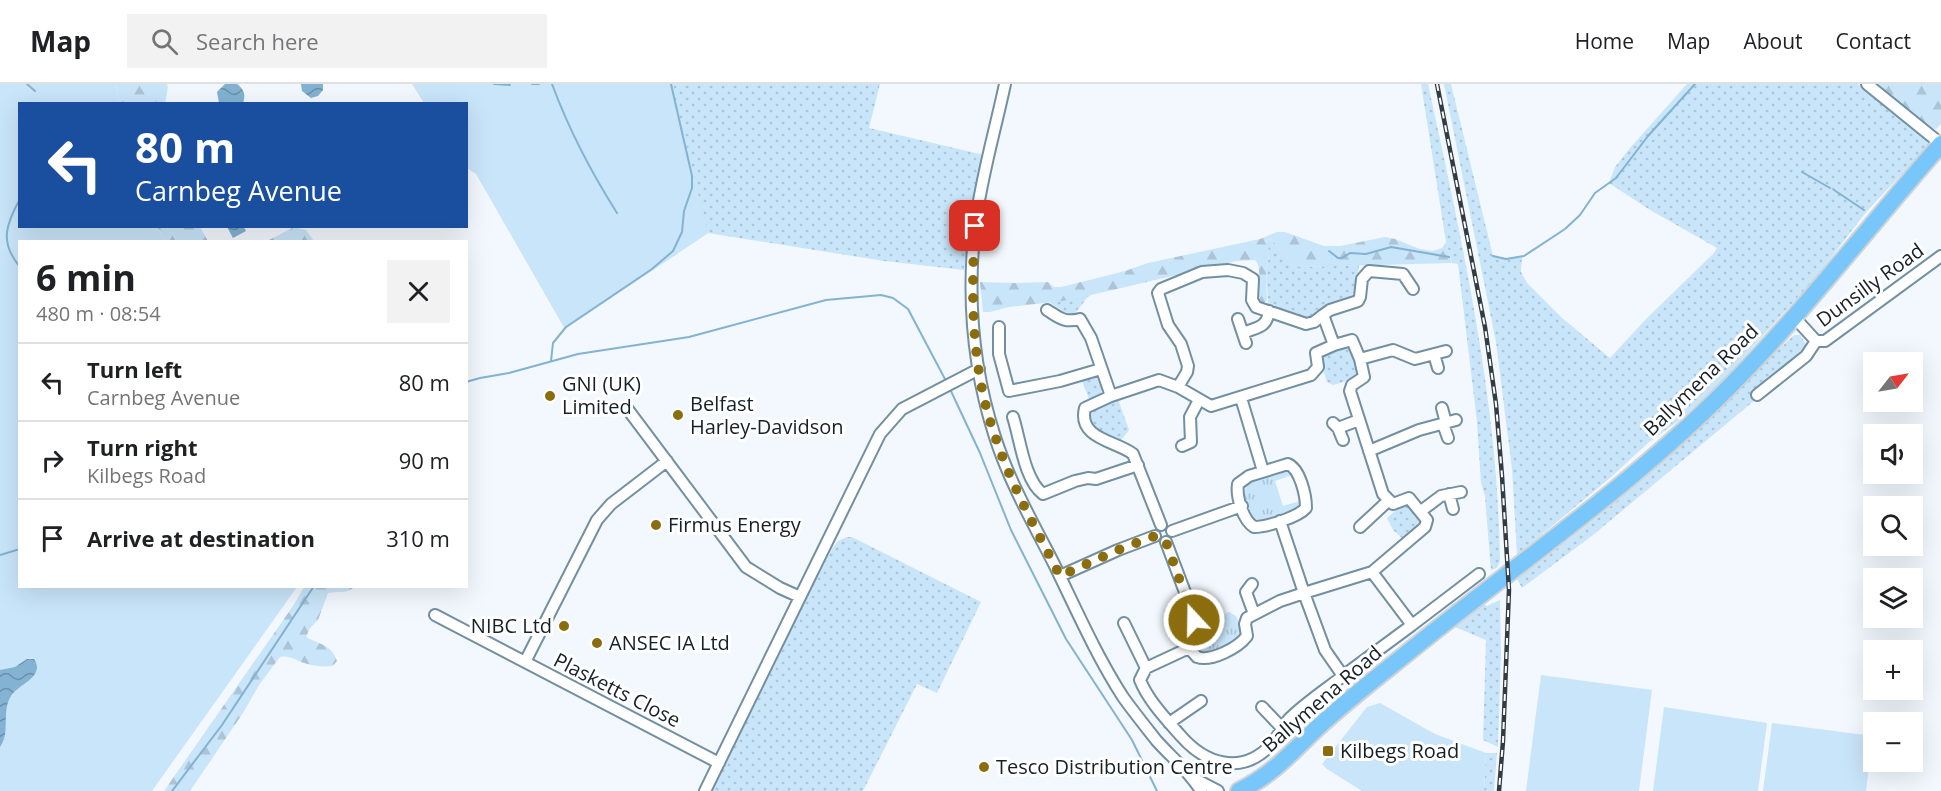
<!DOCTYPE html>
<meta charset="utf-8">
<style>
:root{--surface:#fff;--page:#f2f2f2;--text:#202124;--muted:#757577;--line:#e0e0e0}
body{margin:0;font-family:"Open Sans",sans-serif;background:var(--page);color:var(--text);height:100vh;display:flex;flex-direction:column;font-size:22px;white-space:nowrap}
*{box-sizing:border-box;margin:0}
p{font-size:20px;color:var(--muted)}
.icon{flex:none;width:33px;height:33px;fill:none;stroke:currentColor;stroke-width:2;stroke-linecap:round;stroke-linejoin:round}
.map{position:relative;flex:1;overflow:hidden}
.side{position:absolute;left:18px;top:156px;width:450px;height:348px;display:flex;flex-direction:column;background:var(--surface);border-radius:0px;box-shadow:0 6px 24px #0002}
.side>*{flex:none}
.top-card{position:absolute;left:18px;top:18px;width:450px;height:126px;border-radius:0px;box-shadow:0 6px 24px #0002;background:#1a4fa0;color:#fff;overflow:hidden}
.needle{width:39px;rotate:59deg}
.fabs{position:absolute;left:1863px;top:268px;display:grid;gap:12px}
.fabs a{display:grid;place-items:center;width:60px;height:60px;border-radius:0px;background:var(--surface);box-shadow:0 6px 24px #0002;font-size:30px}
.pin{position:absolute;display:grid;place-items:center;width:51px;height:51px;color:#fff;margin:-26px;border-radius:12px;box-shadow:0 3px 9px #0006}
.me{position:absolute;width:66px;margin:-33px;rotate:339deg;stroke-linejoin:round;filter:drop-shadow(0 0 4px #0008)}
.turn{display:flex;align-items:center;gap:21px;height:126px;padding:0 18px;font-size:27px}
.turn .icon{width:78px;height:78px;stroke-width:2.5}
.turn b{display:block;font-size:42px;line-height:51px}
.round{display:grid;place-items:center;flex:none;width:63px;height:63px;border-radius:0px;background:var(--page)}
.summary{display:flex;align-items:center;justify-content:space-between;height:102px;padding:0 18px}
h1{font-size:36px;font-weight:700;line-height:45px}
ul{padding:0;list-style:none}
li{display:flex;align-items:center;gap:18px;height:78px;padding:0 18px;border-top:2px solid var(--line)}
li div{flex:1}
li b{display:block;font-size:22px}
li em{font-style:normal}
header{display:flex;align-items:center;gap:36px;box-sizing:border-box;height:84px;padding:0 30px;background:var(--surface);border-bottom:2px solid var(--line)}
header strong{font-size:28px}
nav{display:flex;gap:33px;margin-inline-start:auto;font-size:21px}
.search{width:420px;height:54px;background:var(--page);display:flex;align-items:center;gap:15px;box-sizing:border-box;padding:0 21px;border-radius:0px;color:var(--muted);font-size:22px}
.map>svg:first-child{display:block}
.grass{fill:url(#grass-dots)}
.forest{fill:url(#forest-firs)}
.park{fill:url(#park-tufts)}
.pitch{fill:#c9e5f9}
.water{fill:url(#water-waves)}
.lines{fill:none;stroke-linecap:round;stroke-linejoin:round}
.stream{stroke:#83b2d2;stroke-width:2}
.minor-casing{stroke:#738fa2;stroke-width:14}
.highway-casing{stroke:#d0d2d4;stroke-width:20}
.minor{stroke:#fff;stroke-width:10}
.highway{stroke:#79c7fa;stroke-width:16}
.rail-casing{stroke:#323c43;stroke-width:4.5}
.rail{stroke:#fff;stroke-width:2;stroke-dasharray:7;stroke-linecap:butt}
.route{stroke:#8b6d0e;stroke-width:10;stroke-dasharray:0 18}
.poi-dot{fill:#8b6d0e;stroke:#fff;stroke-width:2}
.labels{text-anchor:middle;stroke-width:6;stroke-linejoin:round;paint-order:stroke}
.street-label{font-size:20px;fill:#152027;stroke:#fff}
.poi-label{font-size:20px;fill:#152027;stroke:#fff;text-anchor:start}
</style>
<header>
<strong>Map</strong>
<div class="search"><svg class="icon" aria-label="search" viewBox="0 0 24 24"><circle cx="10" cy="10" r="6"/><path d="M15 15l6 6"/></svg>Search here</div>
<nav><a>Home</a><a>Map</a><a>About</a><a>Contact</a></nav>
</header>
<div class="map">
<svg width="1941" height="707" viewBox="0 0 1941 707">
<defs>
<pattern id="grass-dots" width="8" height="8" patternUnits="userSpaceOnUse" patternTransform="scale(1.5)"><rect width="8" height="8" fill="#c9e5f9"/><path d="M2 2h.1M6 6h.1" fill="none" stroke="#acc4d5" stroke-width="1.8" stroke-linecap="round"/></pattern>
<pattern id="forest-firs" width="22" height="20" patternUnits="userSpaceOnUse" patternTransform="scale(1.5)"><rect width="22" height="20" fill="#c9e5f9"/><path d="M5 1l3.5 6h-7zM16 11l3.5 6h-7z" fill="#acc4d5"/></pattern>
<pattern id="park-tufts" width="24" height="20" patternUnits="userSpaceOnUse" patternTransform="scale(1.5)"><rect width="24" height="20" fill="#c9e5f9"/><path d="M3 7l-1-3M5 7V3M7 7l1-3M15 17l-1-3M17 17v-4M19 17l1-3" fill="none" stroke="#acc4d5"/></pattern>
<pattern id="water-waves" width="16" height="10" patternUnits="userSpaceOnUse" patternTransform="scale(1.5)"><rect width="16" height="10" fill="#83b2d2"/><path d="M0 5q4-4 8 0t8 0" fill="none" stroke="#6a90aa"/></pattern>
</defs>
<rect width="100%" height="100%" fill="#f2f8fd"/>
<path class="grass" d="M427,0H880L869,44L984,71L964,186L884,177L708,149L565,245L467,72L466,20Z
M1421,0H1428C1462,157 1498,316 1500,477L1497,484L1491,486L1485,412L1481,399L1477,338L1458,180L1452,179L1446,158Z
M1444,0H1451L1493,172L1506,175L1522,173L1521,188L1527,199L1561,233L1610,274L1646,235L1713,170L1717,164L1650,126L1609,99L1615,83L1630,64L1687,0H1858L1931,59L1867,127L1816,193L1722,297L1681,335L1648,359L1610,394L1517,471L1512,385L1496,258Z
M1272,155L1289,180L1301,183L1359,181L1356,211L1306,236L1268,221L1266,186L1269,173L1264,157Z
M1090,211C1082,217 1080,229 1069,231L1049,218Z
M1794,251H1800L1807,262L1755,316L1593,451L1522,504L1517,495C1583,446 1647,395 1707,338C1736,310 1764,278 1794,251Z
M1344,263L1351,265L1359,290L1357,294L1333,301L1327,298L1320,276L1326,270Z
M1093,293L1098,295L1102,306L1099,311L1089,315L1082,297Z
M1118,315L1129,346L1119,359C1104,352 1095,347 1089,331L1093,323Z
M1407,420L1422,438L1405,454H1402L1393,446L1387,434L1401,422Z
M847,453H852L981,518L937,609L917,600L863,707H708L832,465L838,457Z
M1500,516L1501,571L1498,663L1483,656L1486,556L1455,543L1484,520L1487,522Z
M1486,669H1497L1494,707H1484Z"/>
<path class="forest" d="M116,0H167L168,3L165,19H119Z
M1879,0H1941V40L1936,45C1918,44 1892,13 1879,0Z
M157,143H200L208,157H166Z
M294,143L306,146L314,157H267Z
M1277,148H1285L1324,162H1340L1385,153L1395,155L1420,165L1433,167L1442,164L1446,158L1452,179L1301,183L1288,180L1272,155L1264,157L1270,167L1266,186L1267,216L1263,220H1260C1255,205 1264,186 1255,176L1236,177L1070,216L1009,223L990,228H983L980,198L1014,199L1048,198L1054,203H1061L1125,187L1148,179L1260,155Z
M304,503H354C348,510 338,507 328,509L318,536L310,544L306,553C319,560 332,561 337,577L333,582C323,583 314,582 304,579C296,576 289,571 280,573L259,601L243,629L190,707H164L293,522Z"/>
<path class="park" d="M1289,384L1292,391L1275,397L1283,422L1300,417V423L1263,436L1255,435C1248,426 1241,407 1248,398Z
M1229,528L1236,532L1243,548L1241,554L1207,571L1198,568L1191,552L1193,544Z"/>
<path class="pitch" d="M0,0H116L119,19L20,20V142L157,143L166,157L20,158V502L297,503L152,707H0Z
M412,0H671L708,149L565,245L476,90L467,84L466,20L424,19Z
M1541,591L1652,606L1639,707H1526Z
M1380,619L1435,650L1486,669L1484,707H1362L1327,685L1322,680L1367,623Z
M1664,623L1767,639L1758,707H1653Z
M1772,639L1873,652L1866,707H1763Z"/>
<path class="water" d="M225,0H237C244,5 246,11 243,19H219L217,8Z
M301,0H323V6L318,12L311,14L302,7Z
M227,143H244L246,147L233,154Z
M27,575H34C46,593 18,600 11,612C1,627 11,648 0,663V586L15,583Z"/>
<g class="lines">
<path class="stream" d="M27,0L35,7
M494,0L510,1
M532,0H539
M552,0C569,46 591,88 617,129
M50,19L51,20
M1802,88L1830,104
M1834,106L1864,126
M20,115C5,142 0,159 20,183
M1329,167L1338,174H1342L1350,169L1366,170L1391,163L1449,173
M1493,172L1506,175L1524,172L1565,145L1580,131L1595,109L1616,94L1648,52L1695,0
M551,277L553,259L566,243L652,185L673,167L682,148L684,127L692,104V92L671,0
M466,298L480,294L509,289L578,270L689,253L826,216L881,211L893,214L908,225L946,297
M950,305L980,369L1011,446L1066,555L1132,656L1157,707
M0,471L20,465
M172,707L222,641L314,502"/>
<g class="minor-casing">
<path id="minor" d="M1005,0C995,47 981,94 975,142C967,212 973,285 995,353C1009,397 1033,439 1054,480C1076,525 1096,571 1123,613C1133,627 1145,642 1156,656C1171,673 1189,687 1201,707
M1867,0L1941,60
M1228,186L1243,189L1253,195L1252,216L1256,223L1306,240L1314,238L1323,231L1334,261L1316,269L1318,283L1311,291L1211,322L1178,303L1187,288L1188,282L1181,260L1168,241L1158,209L1161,205L1202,188Z
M1047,226C1060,234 1064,239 1080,235L1091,254L1111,312L1085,324C1077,355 1117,357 1133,370L1161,441
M1323,231L1330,226L1358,217L1360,213L1362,195L1369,187L1403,190L1413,205
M1794,233L1816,257H1825L1941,172
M1238,235L1246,259
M999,243V270L1009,307L1060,297L1101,285
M1243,249C1257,243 1267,244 1269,227
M1334,261L1352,256L1360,275L1364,293L1352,301L1350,307L1383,410L1393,420L1409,414L1427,436L1425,443L1372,488L1412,541L1479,490
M1434,270L1438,284
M1360,275L1393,266L1415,275L1446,267
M1757,311L1806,272L1816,257
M1111,312L1159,296L1178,303
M1241,314L1263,387
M626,323L746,483L780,504L800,513
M1442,324L1446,339
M1013,333C1020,354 1024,396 1043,410L1075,397L1088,394L1096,395L1138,381
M1333,339L1338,344L1343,356
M1443,340L1448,354
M1338,344L1359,336
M1182,362L1191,358L1190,333L1199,316
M1369,367L1419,346L1456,336
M1288,380C1300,385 1306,411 1306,424C1298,433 1267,443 1254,443C1243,436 1236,413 1238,400L1249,392Z
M1449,410L1453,425
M1421,427L1441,412L1461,408
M1280,437L1304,509L1372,488
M1360,443L1388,417
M1172,447L1242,422
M1166,458L1194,532V537L1185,549L1189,564L1197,573C1211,578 1238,564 1247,552L1245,540L1247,534L1280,517L1304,509L1325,566L1343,592C1325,606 1305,619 1289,635C1282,643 1278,653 1271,661C1241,692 1205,680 1180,651C1165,634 1148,616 1140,596L1146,584L1189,564
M1060,492L1118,466L1155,452
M1252,500L1246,508L1254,530
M435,531L719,679
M1124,539L1146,584
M525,578L597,436L611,420L667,377
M1343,592L1412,541
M1262,623L1282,644
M1169,639L1201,617
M1193,694L1218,707
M705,707L880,350L902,325L979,285"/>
</g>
<g class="highway-casing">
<path id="highway" d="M1239,707C1272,691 1291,669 1317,644C1345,618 1376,594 1406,570C1509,486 1620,410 1715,317C1797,237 1866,145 1941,60"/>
</g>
<use href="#minor" class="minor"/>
<use href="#highway" class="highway"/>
<g class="rail-casing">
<path id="rail" d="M1437,0L1485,243L1496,320L1502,392L1509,506L1503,657L1499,707"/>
</g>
<use href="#rail" class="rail"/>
</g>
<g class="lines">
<path class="route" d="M975,142C971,214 971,286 996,355C1012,403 1037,447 1060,492L1118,466L1155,452L1158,456L1166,458L1194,536"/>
</g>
<g class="poi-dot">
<circle cx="550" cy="312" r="6"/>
<circle cx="678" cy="331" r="6"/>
<circle cx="656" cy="441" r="6"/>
<circle cx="564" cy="542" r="6"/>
<circle cx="597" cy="559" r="6"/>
<rect x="1322" y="661" width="12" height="12" rx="3"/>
<circle cx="984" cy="683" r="6"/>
</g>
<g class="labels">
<g class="street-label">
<text transform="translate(1870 201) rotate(-36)" y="7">Dunsilly Road</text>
<text transform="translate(1701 296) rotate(-44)" y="7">Ballymena Road</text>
<text transform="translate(617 606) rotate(27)" y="7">Plasketts Close</text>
<text transform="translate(1322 615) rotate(-41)" y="7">Ballymena Road</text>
</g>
<g class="poi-label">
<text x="562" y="307">GNI (UK)<tspan x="562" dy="23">Limited</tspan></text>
<text x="690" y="327">Belfast<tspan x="690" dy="23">Harley-Davidson</tspan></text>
<text x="668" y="448">Firmus Energy</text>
<text x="552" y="549" text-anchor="end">NIBC Ltd</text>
<text x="609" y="566">ANSEC IA Ltd</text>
<text x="1340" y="674">Kilbegs Road</text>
<text x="996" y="690">Tesco Distribution Centre</text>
</g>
</g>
</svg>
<div class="fabs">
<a><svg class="needle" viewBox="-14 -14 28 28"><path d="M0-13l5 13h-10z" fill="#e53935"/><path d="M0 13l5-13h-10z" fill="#757577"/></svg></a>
<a><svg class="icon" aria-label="sound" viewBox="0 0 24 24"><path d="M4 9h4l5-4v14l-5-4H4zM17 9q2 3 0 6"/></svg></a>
<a><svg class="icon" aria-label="search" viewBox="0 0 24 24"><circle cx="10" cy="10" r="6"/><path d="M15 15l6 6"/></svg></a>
<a><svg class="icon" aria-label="layers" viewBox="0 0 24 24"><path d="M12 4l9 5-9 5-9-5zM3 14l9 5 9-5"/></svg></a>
<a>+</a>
<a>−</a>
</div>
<div class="pin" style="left:975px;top:142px;background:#d93025"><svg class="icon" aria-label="arrive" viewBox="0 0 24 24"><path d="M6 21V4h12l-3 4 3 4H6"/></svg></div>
<svg class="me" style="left:1194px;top:536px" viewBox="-20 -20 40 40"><circle r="17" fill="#8b6d0e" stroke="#fff" stroke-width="3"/><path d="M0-11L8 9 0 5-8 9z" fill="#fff"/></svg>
<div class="top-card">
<div class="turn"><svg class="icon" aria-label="left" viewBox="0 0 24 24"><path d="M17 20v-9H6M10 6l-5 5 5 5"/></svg><div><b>80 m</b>Carnbeg Avenue</div></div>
</div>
<section class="side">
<div class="summary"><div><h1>6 min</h1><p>480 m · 08:54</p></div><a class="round"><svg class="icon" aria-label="close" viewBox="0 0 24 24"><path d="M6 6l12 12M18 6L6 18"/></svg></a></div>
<ul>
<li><svg class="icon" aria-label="left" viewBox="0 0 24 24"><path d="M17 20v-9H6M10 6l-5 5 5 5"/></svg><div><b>Turn left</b><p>Carnbeg Avenue</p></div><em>80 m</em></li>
<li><svg class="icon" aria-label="right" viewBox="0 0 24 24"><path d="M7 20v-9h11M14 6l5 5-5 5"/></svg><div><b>Turn right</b><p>Kilbegs Road</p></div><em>90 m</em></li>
<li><svg class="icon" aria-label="arrive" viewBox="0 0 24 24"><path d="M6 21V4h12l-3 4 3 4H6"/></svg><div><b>Arrive at destination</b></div><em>310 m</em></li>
</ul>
</section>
</div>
